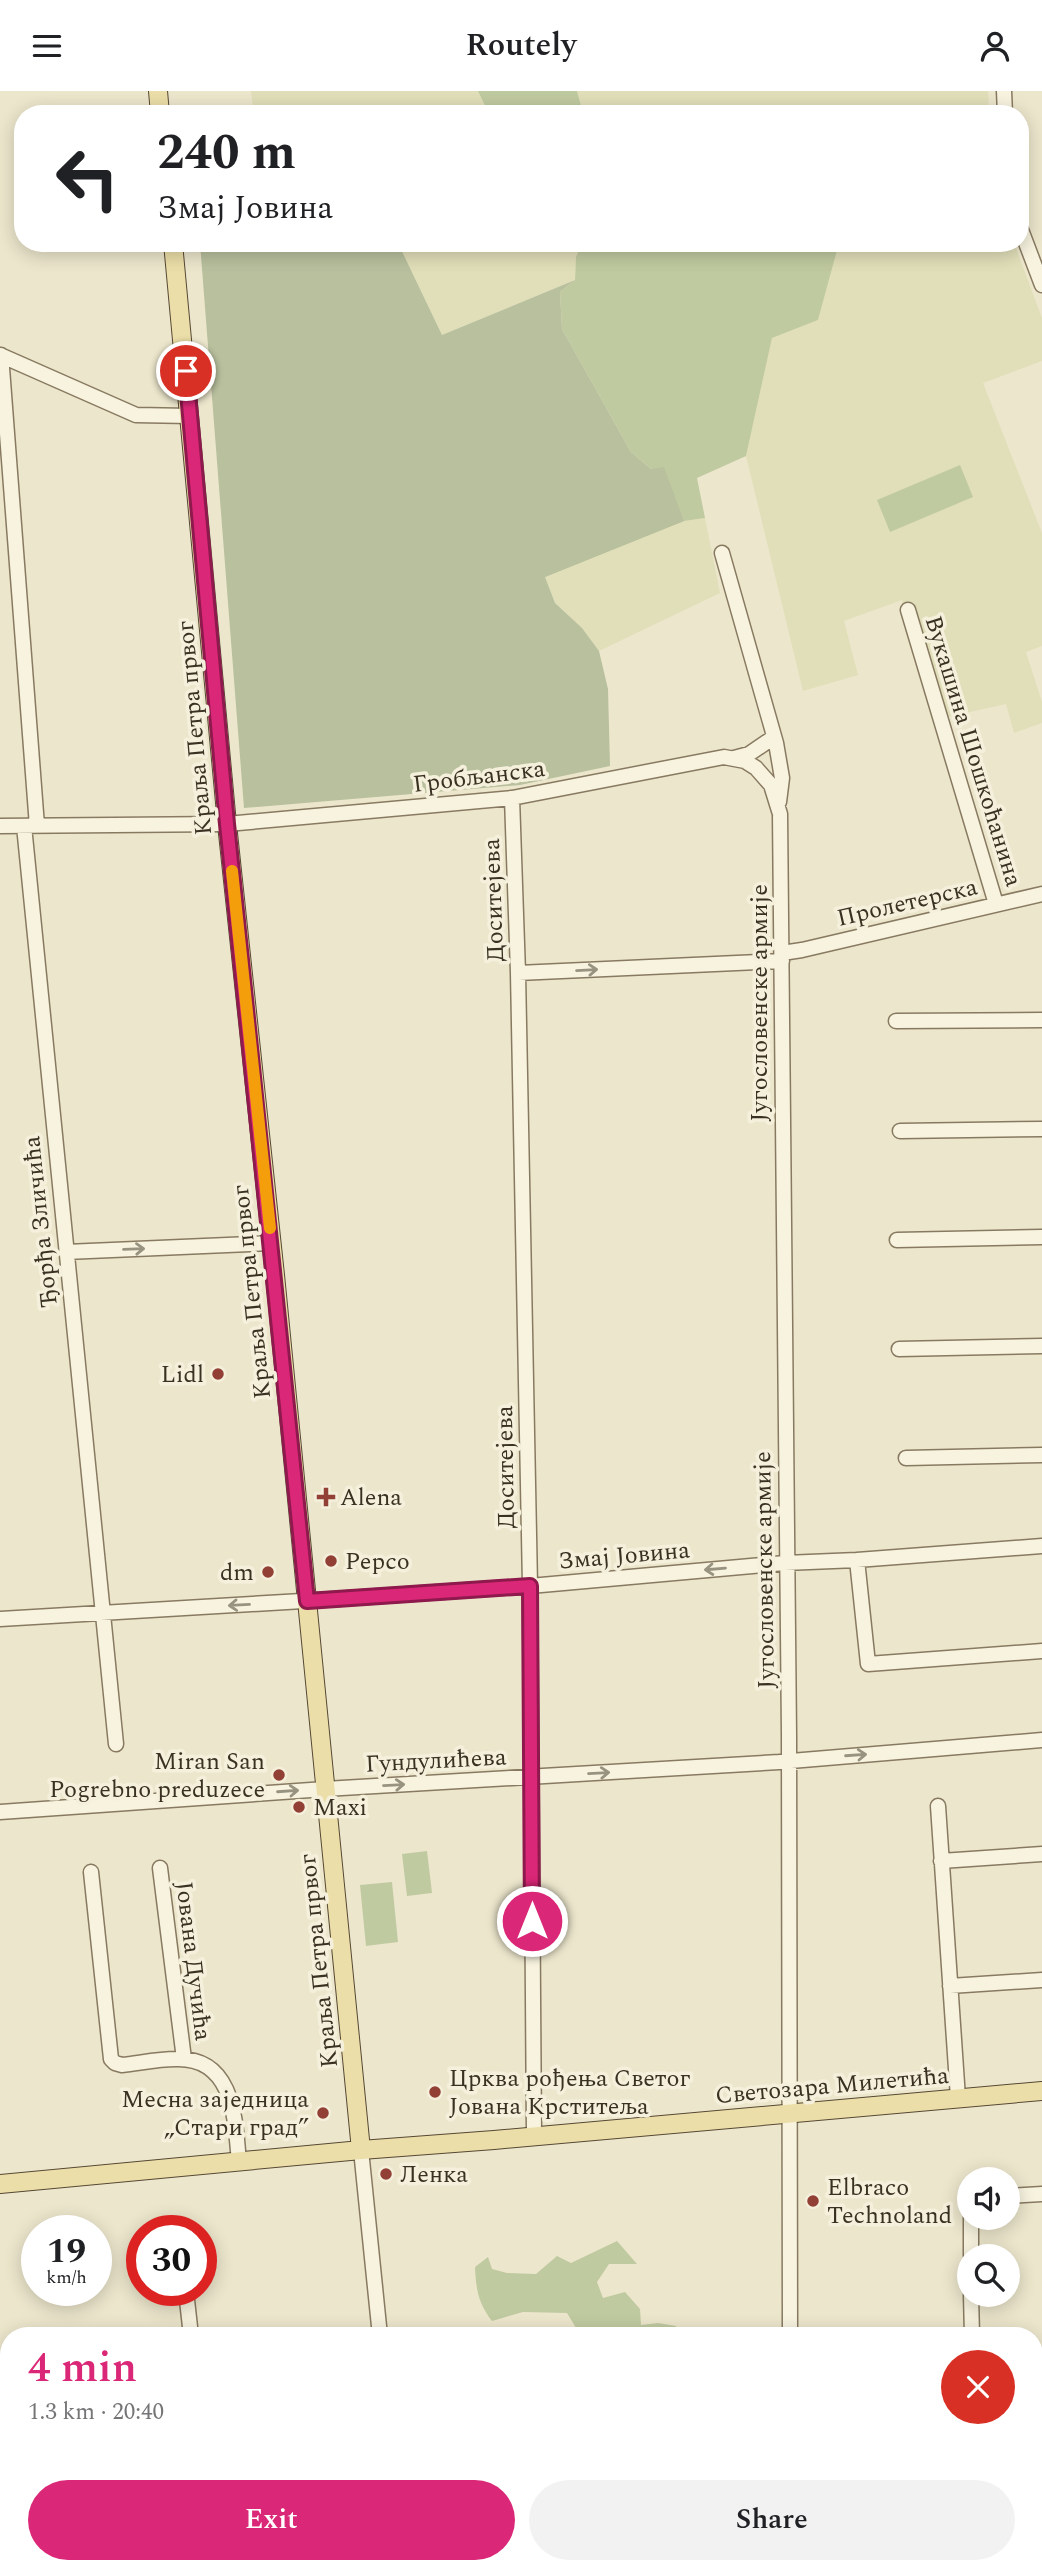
<!DOCTYPE html>
<meta charset="utf-8">
<style>
:root{--surface:#fff;--page:#f2f2f2;--text:#202124;--muted:#757577;--accent:#db2777}
body{margin:0;font-family:Spectral,serif;background:var(--page);color:var(--text);height:100vh;display:flex;flex-direction:column;font-size:26px;white-space:nowrap}
*{box-sizing:border-box;margin:0}
p{font-size:23px;color:var(--muted)}
.icon{flex:none;width:38px;height:38px;fill:none;stroke:currentColor;stroke-width:2;stroke-linecap:round;stroke-linejoin:round}
.map{position:relative;flex:1;overflow:hidden}
.panel{position:absolute;left:0px;top:2236px;width:1043px;height:247px;display:flex;flex-direction:column;background:var(--surface);border-radius:28px 28px 0 0;box-shadow:0 4px 18px #0003}
.panel>*{flex:none}
.banner{position:absolute;left:14px;top:14px;width:1015px;height:147px;border-radius:28px;box-shadow:0 4px 18px #0003;background:#fff;color:var(--text);overflow:hidden}
.tools{position:absolute;left:957px;top:2076px;display:grid;gap:14px}
.tools a{display:grid;place-items:center;width:63px;height:63px;border-radius:50%;background:var(--surface);box-shadow:0 4px 18px #0003;font-size:35px}
.speed{position:absolute;left:21px;top:2124px;display:flex;gap:14px;font-size:35px;font-weight:700;text-align:center}
.speed>*{display:grid;place-content:center;width:91px;height:91px;border-radius:50%;background:var(--surface);box-shadow:0 4px 18px #0003;line-height:1}
.speed small{font-size:18px;font-weight:400}
.speed .limit{border:10px solid #d22;background:#fff;color:#111}
.pin{position:absolute;display:grid;place-items:center;width:60px;height:60px;color:#fff;margin:-30px;border:4px solid #fff;border-radius:50%;box-shadow:0 2px 7px #0007}
.me{position:absolute;width:77px;margin:-38px;rotate:0deg;stroke-linejoin:round;filter:drop-shadow(0 0 5px #0008)}
.turn{display:flex;align-items:center;gap:24px;height:147px;padding:0 28px;font-size:32px}
.turn .icon{width:91px;height:91px;stroke-width:2.5}
.turn b{display:block;font-size:49px;line-height:60px}
.round{display:grid;place-items:center;flex:none;width:74px;height:74px;border-radius:37px;background:var(--page)}
.headline{display:flex;align-items:center;justify-content:space-between;height:119px;padding:0 28px}
h1{font-size:42px;font-weight:600;line-height:52px;color:var(--accent)}
.action{display:flex;gap:14px;margin-top:auto;padding:14px 28px}
.action a{flex:1;height:80px;border-radius:42px;background:var(--accent);color:#fff;font-size:28px;font-weight:600;line-height:80px;text-align:center}
.action a+a{background:var(--page);color:var(--text)}
header{display:flex;justify-content:space-between;align-items:center;height:91px;padding:0 28px;background:var(--surface);font-size:32px;font-weight:600}
.map>svg:first-child{display:block}
.farmland{fill:#e1dfb9}
.green{fill:#c0caa0}
.cemetery{fill:#b8c09e}
.lines{fill:none;stroke-linecap:round;stroke-linejoin:round}
.minor-casing{stroke:#887a61;stroke-width:17}
.major-casing{stroke:#564834;stroke-width:20}
.minor{stroke:#f7f3df;stroke-width:14}
.major{stroke:#ebdea8;stroke-width:18}
.oneway{stroke:#989281}
.route-casing{stroke:#8e194d;stroke-width:18}
.route{stroke:#db2777;stroke-width:12}
.slow{stroke:#f59e0b;stroke-width:12}
.poi-dot{fill:#924035;stroke:#f4f0db;stroke-width:2.5}
.labels{text-anchor:middle;stroke-width:7;stroke-linejoin:round;paint-order:stroke}
.street-label{font-size:24px;fill:#3a3123;stroke:#f4f0db}
.poi-label{font-size:24px;fill:#3a3123;stroke:#f4f0db;text-anchor:start}
</style>
<header><svg class="icon" aria-label="menu" viewBox="0 0 24 24"><path d="M4 6h16M4 12h16M4 18h16"/></svg>Routely<svg class="icon" aria-label="person" viewBox="0 0 24 24"><circle cx="12" cy="8" r="4"/><path d="M4 21q1-7 8-7t8 7"/></svg></header>
<div class="map">
<svg width="1042" height="2483" viewBox="0 0 1042 2483">
<rect width="100%" height="100%" fill="#ece6cc"/>
<path class="farmland" d="M251,0H478L489,23H254Z
M577,0H988L989,23H596L581,15Z
M398,152H582L576,166L575,189L442,244Z
M839,152H1014L1042,227V270L983,292L1042,442V555L1026,561L1042,611V632L1014,642L1006,613L934,629L902,509L844,530L858,584L803,600L746,365L772,247L818,229Z
M705,427L720,502L599,560L582,537L555,512L545,486L684,430Z"/>
<path class="green" d="M478,0H577L581,15L596,23H489Z
M582,152H839L818,229L772,247L746,365L697,387L705,427L684,430L545,486L651,378L631,361L562,238L560,201L575,189L576,166Z
M960,374L973,406L890,441L877,409Z
M427,1760L432,1802L407,1805L402,1763Z
M392,1791L398,1851L366,1855L360,1794Z
M617,2150L637,2173H609L597,2191L603,2207L625,2201L640,2218L641,2234L658,2232L676,2235L677,2245H577L578,2240L567,2222L523,2221L492,2230C478,2212 476,2198 475,2176L488,2166L492,2178L507,2182L536,2183L557,2165L571,2172Z
M521,2474L644,2475V2478L652,2483H511L521,2478Z"/>
<path class="cemetery" d="M200,152H398L442,244L575,189L560,201L562,238L631,361L651,378L664,376L684,430L545,486L555,512L582,537L599,560L608,598L610,675L520,694L244,717Z"/>
<g class="lines">
<g class="minor-casing">
<path id="minor" d="M1004,0L1005,23
M1020,136L1042,194
M0,264L136,324L190,325
M1,264L37,735
M722,462L776,652L782,687L779,711
M908,519L996,813
M734,667L749,663L774,646
M512,707L518,882L530,1495L534,2044
M0,735L227,733L512,707L724,666L745,670L756,677L771,694L780,723L789,1644L790,2245
M24,735L116,1653
M782,862L802,859L1042,803
M518,882L782,870
M896,930L1042,929
M900,1040L1042,1038
M897,1149L1042,1146
M66,1161L271,1152
M899,1258L1042,1255
M906,1367L1042,1364
M857,1469L868,1573L1042,1560
M0,1528L336,1508L530,1495L785,1472L857,1469L1042,1455
M938,1715L958,2007
M0,1721L325,1698L779,1671L1042,1649
M941,1770L1042,1763
M160,1777L184,1968
M91,1781L111,1968L115,1972L122,1974C140,1972 158,1968 176,1968C235,1966 235,2030 239,2071
M950,1895L1042,1889
M361,2059L380,2245
M1008,2105L1042,2103
M971,2126V2165
M186,2200L191,2245
M971,2203L972,2245
M210,2474L211,2483
M403,2474V2483
M790,2474V2483
M974,2474V2483"/>
</g>
<g class="major-casing">
<path id="major" d="M158,0L160,23
M173,152L227,733L275,1184L361,2059
M0,2093L361,2059L494,2049L1042,2000
M0,2399L7,2483"/>
</g>
<use href="#minor" class="minor"/>
<use href="#major" class="major"/>
</g>
<defs><path id="oneway-shaft" d="M-6 0H5M1.5-3L5.5 0L1.5 3" fill="none" stroke-width="1.6" stroke-linecap="round" stroke-linejoin="round" transform="scale(1.75)"/></defs>
<g class="oneway">
<use href="#oneway-shaft" transform="translate(587 879) rotate(-3)"/>
<use href="#oneway-shaft" transform="translate(134 1158) rotate(-2)"/>
<use href="#oneway-shaft" transform="translate(715 1478) rotate(175)"/>
<use href="#oneway-shaft" transform="translate(239 1514) rotate(177)"/>
<use href="#oneway-shaft" transform="translate(856 1664) rotate(-4)"/>
<use href="#oneway-shaft" transform="translate(599 1682) rotate(-3)"/>
<use href="#oneway-shaft" transform="translate(394 1694) rotate(-3)"/>
<use href="#oneway-shaft" transform="translate(288 1700) rotate(-4)"/>
</g>
<g class="lines">
<g class="route-casing">
<path id="route" d="M186,280L227,733L307,1510L530,1495L532,1830"/>
</g>
<use href="#route" class="route"/>
<path class="slow" d="M232,780L270,1137"/>
</g>
<g class="poi-dot">
<circle cx="218" cy="1283" r="7"/>
<path d="M322.5 1395.5h7v7h7v7h-7v7h-7v-7h-7v-7h7z"/>
<circle cx="331" cy="1470" r="7"/>
<circle cx="268" cy="1481" r="7"/>
<circle cx="279" cy="1684" r="7"/>
<circle cx="299" cy="1716" r="7"/>
<circle cx="435" cy="2001" r="7"/>
<circle cx="323" cy="2022" r="7"/>
<circle cx="386" cy="2083" r="7"/>
<circle cx="813" cy="2110" r="7"/>
</g>
<g class="labels">
<g class="street-label">
<text transform="translate(194 637) rotate(-95)" y="8">Краља Петра првог</text>
<text transform="translate(974 660) rotate(73)" y="8">Вукашина Шошкоћанина</text>
<text transform="translate(479 685) rotate(-7)" y="8">Гробљанска</text>
<text transform="translate(493 809) rotate(-92)" y="8">Доситејева</text>
<text transform="translate(907 811) rotate(-13)" y="8">Пролетерска</text>
<text transform="translate(759 912) rotate(-90)" y="8">Југословенске армије</text>
<text transform="translate(40 1131) rotate(-96)" y="8">Ђорђа Зличића</text>
<text transform="translate(251 1201) rotate(-96)" y="8">Краља Петра првог</text>
<text transform="translate(505 1376) rotate(-91)" y="8">Доситејева</text>
<text transform="translate(624 1464) rotate(-5)" y="8">Змај Јовина</text>
<text transform="translate(764 1479) rotate(-91)" y="8">Југословенске армије</text>
<text transform="translate(436 1669) rotate(-3)" y="8">Гундулићева</text>
<text transform="translate(194 1870) rotate(83)" y="8">Јована Дучића</text>
<text transform="translate(318 1870) rotate(-96)" y="8">Краља Петра првог</text>
<text transform="translate(832 1994) rotate(-5)" y="8">Светозара Милетића</text>
</g>
<g class="poi-label">
<text x="204" y="1291" text-anchor="end">Lidl</text>
<text x="340" y="1414">Alena</text>
<text x="345" y="1478">Pepco</text>
<text x="254" y="1489" text-anchor="end">dm</text>
<text x="265" y="1678" text-anchor="end">Miran San<tspan x="265" dy="28">Pogrebno preduzece</tspan></text>
<text x="313" y="1724">Maxi</text>
<text x="449" y="1995">Црква рођења Светог<tspan x="449" dy="28">Јована Крститеља</tspan></text>
<text x="309" y="2016" text-anchor="end">Месна заједница<tspan x="309" dy="28">„Стари град”</tspan></text>
<text x="400" y="2091">Ленка</text>
<text x="827" y="2104">Elbraco<tspan x="827" dy="28">Technoland</tspan></text>
</g>
</g>
</svg>
<div class="tools">
<a><svg class="icon" aria-label="sound" viewBox="0 0 24 24"><path d="M4 9h4l5-4v14l-5-4H4zM17 9q2 3 0 6"/></svg></a>
<a><svg class="icon" aria-label="search" viewBox="0 0 24 24"><circle cx="10" cy="10" r="6"/><path d="M15 15l6 6"/></svg></a>
</div>
<div class="speed"><div>19<small>km/h</small></div><div class="limit">30</div></div>
<div class="pin" style="left:186px;top:280px;background:#d93025"><svg class="icon" aria-label="arrive" viewBox="0 0 24 24"><path d="M6 21V4h12l-3 4 3 4H6"/></svg></div>
<svg class="me" style="left:532px;top:1830px" viewBox="-20 -20 40 40"><circle r="17" fill="#db2777" stroke="#fff" stroke-width="3"/><path d="M0-11L8 9 0 5-8 9z" fill="#fff"/></svg>
<div class="banner">
<div class="turn"><svg class="icon" aria-label="left" viewBox="0 0 24 24"><path d="M17 20v-9H6M10 6l-5 5 5 5"/></svg><div><b>240 m</b>Змај Јовина</div></div>
</div>
<section class="panel">
<div class="headline"><div><h1>4 min</h1><p>1.3 km · 20:40</p></div><a class="round" style="background:#d93025;color:#fff"><svg class="icon" aria-label="close" viewBox="0 0 24 24"><path d="M6 6l12 12M18 6L6 18"/></svg></a></div>
<div class="action"><a>Exit</a><a>Share</a></div>
</section>
</div>
